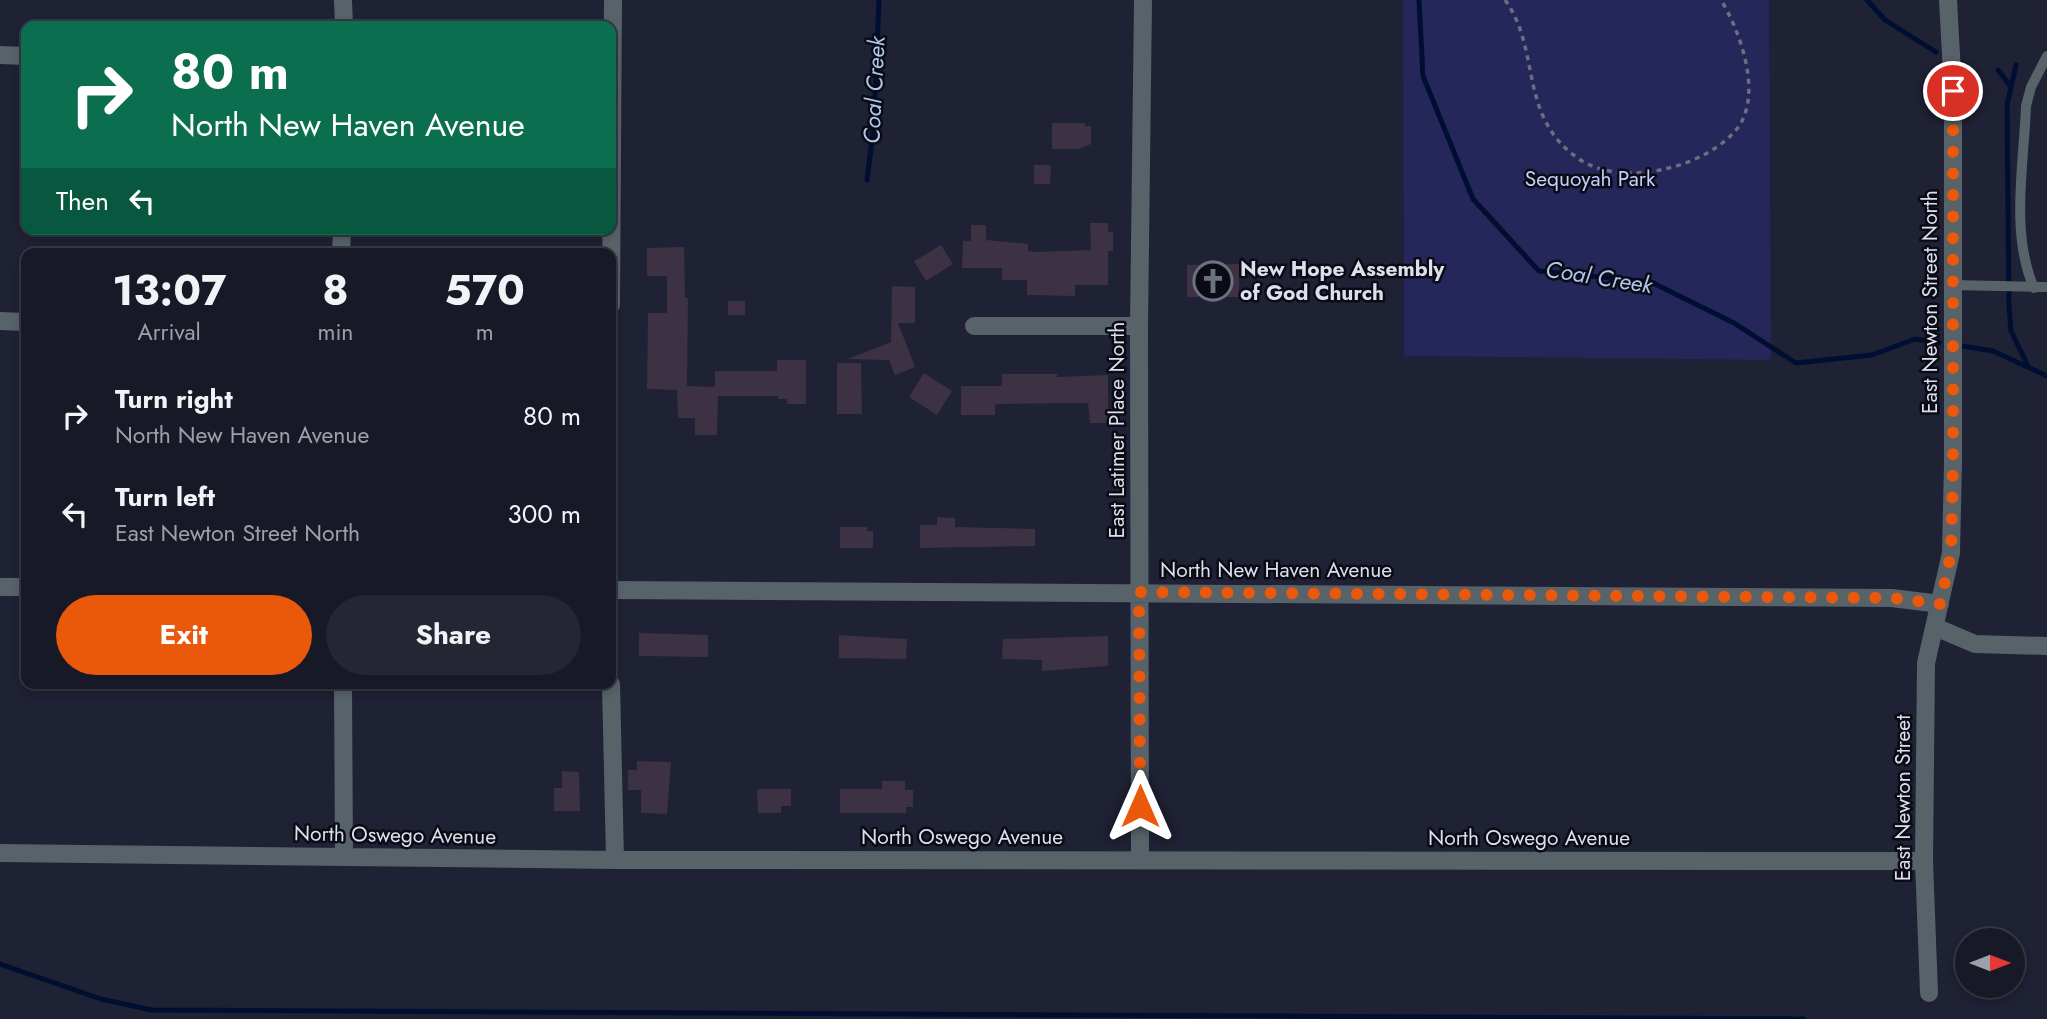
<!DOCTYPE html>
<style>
:root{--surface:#171927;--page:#242633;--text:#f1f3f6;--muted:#9ea0a7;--line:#363844;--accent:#ea580c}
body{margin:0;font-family:Jost,sans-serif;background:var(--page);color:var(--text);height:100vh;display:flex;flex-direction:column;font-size:26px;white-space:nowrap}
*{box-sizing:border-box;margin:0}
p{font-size:23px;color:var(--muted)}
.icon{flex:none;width:38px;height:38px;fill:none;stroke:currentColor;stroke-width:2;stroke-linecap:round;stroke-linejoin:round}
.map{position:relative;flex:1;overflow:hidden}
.drawer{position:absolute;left:21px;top:248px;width:595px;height:441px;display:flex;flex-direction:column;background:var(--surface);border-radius:14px;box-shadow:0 4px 10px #0003,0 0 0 2px var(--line)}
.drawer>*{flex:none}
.banner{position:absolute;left:21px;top:21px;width:595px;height:214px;border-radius:14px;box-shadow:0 4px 10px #0003,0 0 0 2px var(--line);background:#0b6e4f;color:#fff;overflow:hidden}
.needle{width:46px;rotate:90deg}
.buttons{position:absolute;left:1955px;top:928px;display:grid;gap:14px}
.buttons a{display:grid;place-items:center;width:70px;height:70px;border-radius:50%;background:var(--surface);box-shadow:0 4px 10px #0003,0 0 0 2px var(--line);font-size:35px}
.pin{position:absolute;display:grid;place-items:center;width:60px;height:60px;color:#fff;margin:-30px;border:4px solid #fff;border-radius:50%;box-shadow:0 2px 7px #0007}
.me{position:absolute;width:77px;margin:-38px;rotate:0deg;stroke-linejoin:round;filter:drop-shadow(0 0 5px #0008)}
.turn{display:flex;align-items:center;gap:24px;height:147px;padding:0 35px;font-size:32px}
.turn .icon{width:91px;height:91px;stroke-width:2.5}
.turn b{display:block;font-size:49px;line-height:60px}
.then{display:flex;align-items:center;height:66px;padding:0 35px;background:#0003;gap:14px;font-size:26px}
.eta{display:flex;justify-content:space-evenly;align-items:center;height:119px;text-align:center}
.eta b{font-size:42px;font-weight:700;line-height:49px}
.button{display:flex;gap:14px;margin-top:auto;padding:14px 35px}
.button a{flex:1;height:80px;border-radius:42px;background:var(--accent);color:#fff;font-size:28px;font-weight:700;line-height:80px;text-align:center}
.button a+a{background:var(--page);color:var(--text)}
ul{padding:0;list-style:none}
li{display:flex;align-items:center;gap:21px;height:98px;padding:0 35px}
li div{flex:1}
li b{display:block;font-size:26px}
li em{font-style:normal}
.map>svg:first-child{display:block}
.green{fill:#25265a}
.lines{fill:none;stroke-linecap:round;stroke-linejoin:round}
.stream{stroke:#000f31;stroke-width:5}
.building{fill:#3d3144}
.path{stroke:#6c6e7f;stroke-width:3.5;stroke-dasharray:5 5;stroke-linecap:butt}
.lane{stroke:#586269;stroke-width:10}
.street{stroke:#586269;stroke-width:18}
.route{stroke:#ea580c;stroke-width:12;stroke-dasharray:0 21.6}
.labels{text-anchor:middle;stroke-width:5;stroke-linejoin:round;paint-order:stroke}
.park-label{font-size:21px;fill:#c7cdf9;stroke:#0a0b14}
.poi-label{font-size:21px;font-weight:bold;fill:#dddfec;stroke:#0a0b14;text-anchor:start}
.street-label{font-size:21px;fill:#dddfec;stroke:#0a0b14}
.water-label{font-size:23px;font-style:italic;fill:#aec7ed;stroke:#0a0b14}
</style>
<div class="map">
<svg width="2047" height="1019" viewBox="0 0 2047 1019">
<rect width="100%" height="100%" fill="#1f2134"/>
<path class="green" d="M1403,0H1769L1771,360L1404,356Z"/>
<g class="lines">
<path class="stream" d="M1419,0L1423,76L1473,199L1539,271L1651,282L1734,323L1796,363L1872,355L1915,339L1939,343
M1867,0L1885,20L1936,52
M2016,65L2007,105L2009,307L2011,331L2028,366
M1998,70L2009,84
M867,180L874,124L879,0
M1962,346L1993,351L2047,376
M0,964L101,999L152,1010L1804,1019"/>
</g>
<path class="building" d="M1052,123H1085V126H1091V144L1079,149H1052Z
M1034,165H1051L1050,184H1034Z
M1090,223H1108V232H1113V251H1108V285H1075V296L1027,295V280H1002V268H962L963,241H971V225H986V240L1028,244V251L1035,252L1091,250Z
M941,245L953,264L926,281L914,261Z
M684,247L685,298H688L687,386L715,387V371H777V360H806V404H787V399H778V396H718L717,435H695V418H678L677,390L647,389L648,313H667V276H647V248Z
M1239,264V297H1187V265Z
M892,286L915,287V323H898L915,367L895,375L889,360L848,359L891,342Z
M728,301H745V315H728Z
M837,363H861L862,414H837Z
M924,373L952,391L937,415L909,397Z
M1002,374H1057V377L1108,375V423H1090L1088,403L995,404V415H961V386H1002Z
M937,517L955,518V527L1035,529V546L920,548V525H937Z
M840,527H867V531H873V548H840Z
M639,633L708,635V657L639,656Z
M839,635L907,639L906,659L839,658Z
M1108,636V666L1042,671V660L1002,659L1003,639Z
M637,761L671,762L667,814L641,813V790H628V770H637Z
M562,771L579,772L580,811H554V788H562Z
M882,781H905V790H913V807H906V813H840V789H882Z
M757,789H791V806H781V813H758Z"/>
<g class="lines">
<path class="path" d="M1505,0C1542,51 1517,116 1579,159C1622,189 1710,167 1739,126C1762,92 1740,31 1721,0"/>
<path class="lane" d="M1952,285L2047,287
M2034,288C2010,233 2024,164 2026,106L2031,87L2047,56"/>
<path class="street" d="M343,0L344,26
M0,55L26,56
M341,254L342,229
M611,305L613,0
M0,321L26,322
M974,326H1139
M0,587H26
M611,590L1892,598L1940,604
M1935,627L1975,644L2047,646
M343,684L344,857
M611,684L615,860
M0,853L615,860L1924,861
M1140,860L1139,326L1143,0
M1929,993L1924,861L1926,663L1951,553L1953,463V91L1948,0"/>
</g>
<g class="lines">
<path class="route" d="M1140,806L1139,592L1892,598L1940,604L1951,553L1953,463V91"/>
</g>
<defs>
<g id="church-ring" transform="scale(2.0125)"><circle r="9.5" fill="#0a0b14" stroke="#6b7280" stroke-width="1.5"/><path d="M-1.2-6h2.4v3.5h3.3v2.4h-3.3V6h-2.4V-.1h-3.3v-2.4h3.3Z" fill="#6b7280"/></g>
</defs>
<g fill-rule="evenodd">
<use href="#church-ring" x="1213" y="281"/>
</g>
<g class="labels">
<g class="park-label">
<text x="1590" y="186">Sequoyah Park</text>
</g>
<g class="poi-label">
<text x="1240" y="276">New Hope Assembly<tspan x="1240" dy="24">of God Church</tspan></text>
</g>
<g class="street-label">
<text transform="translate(1930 302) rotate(-90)" y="7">East Newton Street North</text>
<text transform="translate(1117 430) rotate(-90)" y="7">East Latimer Place North</text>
<text x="1276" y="577">North New Haven Avenue</text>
<text transform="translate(1903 798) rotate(-90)" y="7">East Newton Street</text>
<text transform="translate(395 835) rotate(1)" y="7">North Oswego Avenue</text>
<text x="962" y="844">North Oswego Avenue</text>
<text x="1529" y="845">North Oswego Avenue</text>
</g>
<g class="water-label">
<text transform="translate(874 90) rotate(-87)" y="8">Coal Creek</text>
<text transform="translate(1599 277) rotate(9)" y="8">Coal Creek</text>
</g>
</g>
</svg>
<div class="buttons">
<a><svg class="needle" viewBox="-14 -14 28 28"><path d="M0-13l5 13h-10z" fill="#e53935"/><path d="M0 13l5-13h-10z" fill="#9ea0a7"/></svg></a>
</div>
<div class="pin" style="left:1953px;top:91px;background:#d93025"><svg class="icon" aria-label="arrive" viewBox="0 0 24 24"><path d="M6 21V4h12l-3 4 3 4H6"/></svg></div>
<svg class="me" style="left:1140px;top:806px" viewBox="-20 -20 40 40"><path d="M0-17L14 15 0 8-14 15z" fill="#ea580c" stroke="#fff" stroke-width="4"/></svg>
<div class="banner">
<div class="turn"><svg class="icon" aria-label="right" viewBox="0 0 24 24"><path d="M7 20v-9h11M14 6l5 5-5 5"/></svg><div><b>80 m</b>North New Haven Avenue</div></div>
<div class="then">Then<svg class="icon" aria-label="left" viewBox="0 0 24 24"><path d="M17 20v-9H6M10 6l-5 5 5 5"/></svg></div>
</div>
<section class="drawer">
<div class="eta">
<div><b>13:07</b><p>Arrival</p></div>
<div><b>8</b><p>min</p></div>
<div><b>570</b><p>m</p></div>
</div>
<ul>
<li><svg class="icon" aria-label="right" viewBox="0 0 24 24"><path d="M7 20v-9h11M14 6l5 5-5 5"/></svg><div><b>Turn right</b><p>North New Haven Avenue</p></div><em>80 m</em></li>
<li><svg class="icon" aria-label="left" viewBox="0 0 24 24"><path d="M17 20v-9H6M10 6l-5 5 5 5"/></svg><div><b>Turn left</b><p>East Newton Street North</p></div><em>300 m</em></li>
</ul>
<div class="button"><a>Exit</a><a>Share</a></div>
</section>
</div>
